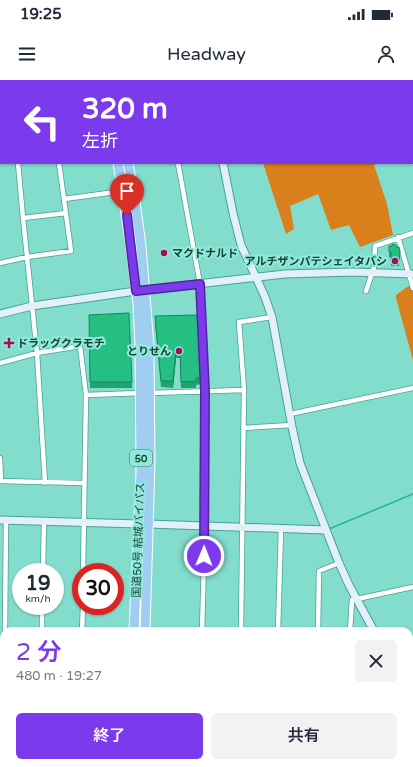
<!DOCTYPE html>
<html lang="ja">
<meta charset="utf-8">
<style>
:root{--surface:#fff;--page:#f2f2f3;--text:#1f2937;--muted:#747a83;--accent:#7c3aed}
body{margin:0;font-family:"Varela Round","Noto Sans JP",sans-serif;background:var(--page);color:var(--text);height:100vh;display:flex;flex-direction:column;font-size:15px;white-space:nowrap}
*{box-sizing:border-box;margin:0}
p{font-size:13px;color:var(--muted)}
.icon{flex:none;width:22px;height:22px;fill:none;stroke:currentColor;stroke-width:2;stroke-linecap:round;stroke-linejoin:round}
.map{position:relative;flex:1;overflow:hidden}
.side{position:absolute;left:0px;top:547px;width:413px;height:140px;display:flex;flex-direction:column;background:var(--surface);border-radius:12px 12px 0 0;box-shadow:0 1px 3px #0004}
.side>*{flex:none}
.guide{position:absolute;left:0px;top:0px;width:413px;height:84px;box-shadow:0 1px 3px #0004;background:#7c3aed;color:#fff;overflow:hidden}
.speed{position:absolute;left:12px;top:483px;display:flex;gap:8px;font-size:20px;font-weight:700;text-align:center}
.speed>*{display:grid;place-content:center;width:52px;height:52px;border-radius:50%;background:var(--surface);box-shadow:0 1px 3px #0004;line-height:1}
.speed small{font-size:10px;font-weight:400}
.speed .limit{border:6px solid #d22;background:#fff;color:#111}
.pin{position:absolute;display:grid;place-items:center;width:34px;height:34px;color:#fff;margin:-41px -17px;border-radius:50% 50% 50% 0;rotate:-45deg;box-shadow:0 0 4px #0007}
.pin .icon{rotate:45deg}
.me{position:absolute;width:44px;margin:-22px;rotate:1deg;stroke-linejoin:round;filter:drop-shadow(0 0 3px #0008)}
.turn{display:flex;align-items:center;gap:14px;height:84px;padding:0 16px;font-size:18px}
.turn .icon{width:52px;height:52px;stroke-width:2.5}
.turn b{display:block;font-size:28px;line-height:34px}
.round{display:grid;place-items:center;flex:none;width:42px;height:42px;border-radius:6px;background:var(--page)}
.headline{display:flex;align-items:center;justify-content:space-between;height:68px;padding:0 16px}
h1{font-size:24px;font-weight:600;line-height:30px;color:var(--accent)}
.button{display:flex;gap:8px;margin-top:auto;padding:8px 16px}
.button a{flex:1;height:46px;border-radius:6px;background:var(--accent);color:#fff;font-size:16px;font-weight:600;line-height:46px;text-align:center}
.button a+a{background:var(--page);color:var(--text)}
.status{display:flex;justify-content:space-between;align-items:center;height:28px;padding:0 20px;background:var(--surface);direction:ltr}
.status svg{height:11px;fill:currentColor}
header{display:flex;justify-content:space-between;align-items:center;height:52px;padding:0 16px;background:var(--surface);font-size:18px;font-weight:600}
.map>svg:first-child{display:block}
.forest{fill:#d97f1b}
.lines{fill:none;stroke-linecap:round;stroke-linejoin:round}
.stream{stroke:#21b6a2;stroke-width:1.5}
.lane-casing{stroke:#46a394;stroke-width:4.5}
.street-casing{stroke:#46a394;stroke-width:6}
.secondary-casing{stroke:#46a394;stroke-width:9}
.highway-casing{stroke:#fff;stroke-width:11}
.lane{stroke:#fff;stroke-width:2.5}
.street{stroke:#fff;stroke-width:4.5}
.secondary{stroke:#e2f0fb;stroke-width:7}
.highway{stroke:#a0cef1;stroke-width:9}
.wall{fill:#20a371}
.shaded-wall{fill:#1a855c}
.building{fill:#25be83;stroke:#1a855c}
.route-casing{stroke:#51269a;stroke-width:10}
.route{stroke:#7c3aed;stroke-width:7}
.poi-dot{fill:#a10e53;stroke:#8feada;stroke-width:1.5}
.labels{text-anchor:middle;stroke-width:4;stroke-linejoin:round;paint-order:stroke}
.shield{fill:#8feada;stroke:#3c7369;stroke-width:1}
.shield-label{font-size:10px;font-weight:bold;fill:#194039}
.poi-label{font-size:11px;font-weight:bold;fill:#194039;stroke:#8feada;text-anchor:start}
.street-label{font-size:11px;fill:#194039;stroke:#8feada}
</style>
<div class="status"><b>19:25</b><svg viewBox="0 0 49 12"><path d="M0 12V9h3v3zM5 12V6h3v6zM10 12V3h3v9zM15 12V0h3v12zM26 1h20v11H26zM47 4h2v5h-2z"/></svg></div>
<header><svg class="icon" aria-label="menu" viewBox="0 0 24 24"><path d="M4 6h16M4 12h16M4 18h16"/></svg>Headway<svg class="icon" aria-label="person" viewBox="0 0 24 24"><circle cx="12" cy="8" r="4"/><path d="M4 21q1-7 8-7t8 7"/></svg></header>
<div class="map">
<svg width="413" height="687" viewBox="0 0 413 687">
<rect width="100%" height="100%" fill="#82ddcd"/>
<path class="forest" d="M263,83H379L374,85L387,124L393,155L360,167L349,145L331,150L318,114L290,126L294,149L286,154Z
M413,204V280L396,218V215L407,207Z"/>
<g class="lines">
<path class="stream" d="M329,449L413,414"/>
<g class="lane-casing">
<path id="lane" d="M66,683L108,686"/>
</g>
<g class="street-casing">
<path id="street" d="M43,0V1
M161,0V1
M407,0V1
M360,1L362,0
M412,17L413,21
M0,19H1
M0,66L1,65
M18,83L23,138L66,133
M178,83L200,204L205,311V447L202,551
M64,119L123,111
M23,138L37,273L45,403
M398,157L413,208
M0,183L27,177L71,171L59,83
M366,211L374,187L375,166L413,153
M0,283L37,273L80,266L86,315L83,492
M150,313L244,310
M86,315L141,313
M290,334L413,308
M243,348L292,345
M0,378L1,401
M0,401L84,403
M43,492L44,441
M357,519L413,507
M5,551L6,440
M42,551V526
M82,551L83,526
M241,551L244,310L239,242L272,237
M278,551L281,449
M318,551L319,491L339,483
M350,551L352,520L355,517
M0,568H4
M0,604H4
M0,632L4,631
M0,684L6,687
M16,687V683
M56,687L57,683
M108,687L109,683
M154,687V683
M248,687L249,683"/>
</g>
<g class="secondary-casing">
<path id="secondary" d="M204,0V1
M223,83L233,133L241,165L265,217L272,237L292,347L300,383L339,483L349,505L374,551
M0,234L32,226L136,211L285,194L352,192L413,194
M0,440L139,444
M148,444L326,450
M409,600L413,601
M393,683V687"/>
</g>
<g class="highway-casing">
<path id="highway" d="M98,0V1
M107,0L108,1
M118,83L130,160L138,224L140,265L141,393L134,551
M128,83L135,121L141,166L149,266L150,383L145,551
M129,687V683
M139,687V683"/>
</g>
<use href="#lane" class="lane"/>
<use href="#street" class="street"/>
<use href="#secondary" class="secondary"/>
<use href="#highway" class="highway"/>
</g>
<path class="wall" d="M392,166L396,167L400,171L399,186H391V177H389V172Z
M89,235L132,302V308H90Z
M155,236L201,298V304L196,305V308H181L180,278H176L173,308L161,307L155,243Z
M320,683H338L342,687H323Z"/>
<path class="shaded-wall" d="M176,271V278L173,308V301Z"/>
<path class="building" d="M48,0H86V1H48Z
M392,164L396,165V167H399L400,171L399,181H391V172H389V166H392Z
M129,233L132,302H90L89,235Z
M198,235L201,298H196V301L181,302L180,271H176L173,301H161L155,236Z
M326,683H338L342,687H329Z"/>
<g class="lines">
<g class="route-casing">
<path id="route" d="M127,135L136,211L200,204L205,311L204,476"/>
</g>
<use href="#route" class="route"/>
</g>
<g class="poi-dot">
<circle cx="164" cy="173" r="4"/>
<circle cx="395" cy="181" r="4"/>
<path d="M7 257h4v4h4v4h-4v4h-4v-4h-4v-4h4z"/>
<circle cx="179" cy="271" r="4"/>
</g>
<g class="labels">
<rect class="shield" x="130" y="370" width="22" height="16" rx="3"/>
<g class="shield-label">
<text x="141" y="382">50</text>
</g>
<g class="poi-label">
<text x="172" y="177">マクドナルド</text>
<text x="387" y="185" text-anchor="end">アルチザンパテシェイタバシ</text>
<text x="17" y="267">ドラッグクラモチ</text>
<text x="171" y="275" text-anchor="end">とりせん</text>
</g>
<g class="street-label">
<text transform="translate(138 460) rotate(-88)" y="4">国道50号 結城バイパス</text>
</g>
</g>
</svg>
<div class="speed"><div>19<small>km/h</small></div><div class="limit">30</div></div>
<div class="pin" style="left:127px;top:135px;background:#d93025"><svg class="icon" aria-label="arrive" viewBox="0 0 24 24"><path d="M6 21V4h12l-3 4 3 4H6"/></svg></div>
<svg class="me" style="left:204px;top:476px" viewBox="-20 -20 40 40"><circle r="17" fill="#7c3aed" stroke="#fff" stroke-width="3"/><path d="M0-11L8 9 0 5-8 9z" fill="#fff"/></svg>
<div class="guide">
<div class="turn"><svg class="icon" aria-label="left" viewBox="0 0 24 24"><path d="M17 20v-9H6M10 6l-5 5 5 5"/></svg><div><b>320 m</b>左折</div></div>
</div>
<section class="side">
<div class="headline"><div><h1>2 分</h1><p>480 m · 19:27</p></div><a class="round"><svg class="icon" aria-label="close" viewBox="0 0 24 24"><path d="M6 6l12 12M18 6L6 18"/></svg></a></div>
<div class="button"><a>終了</a><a>共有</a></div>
</section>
</div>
